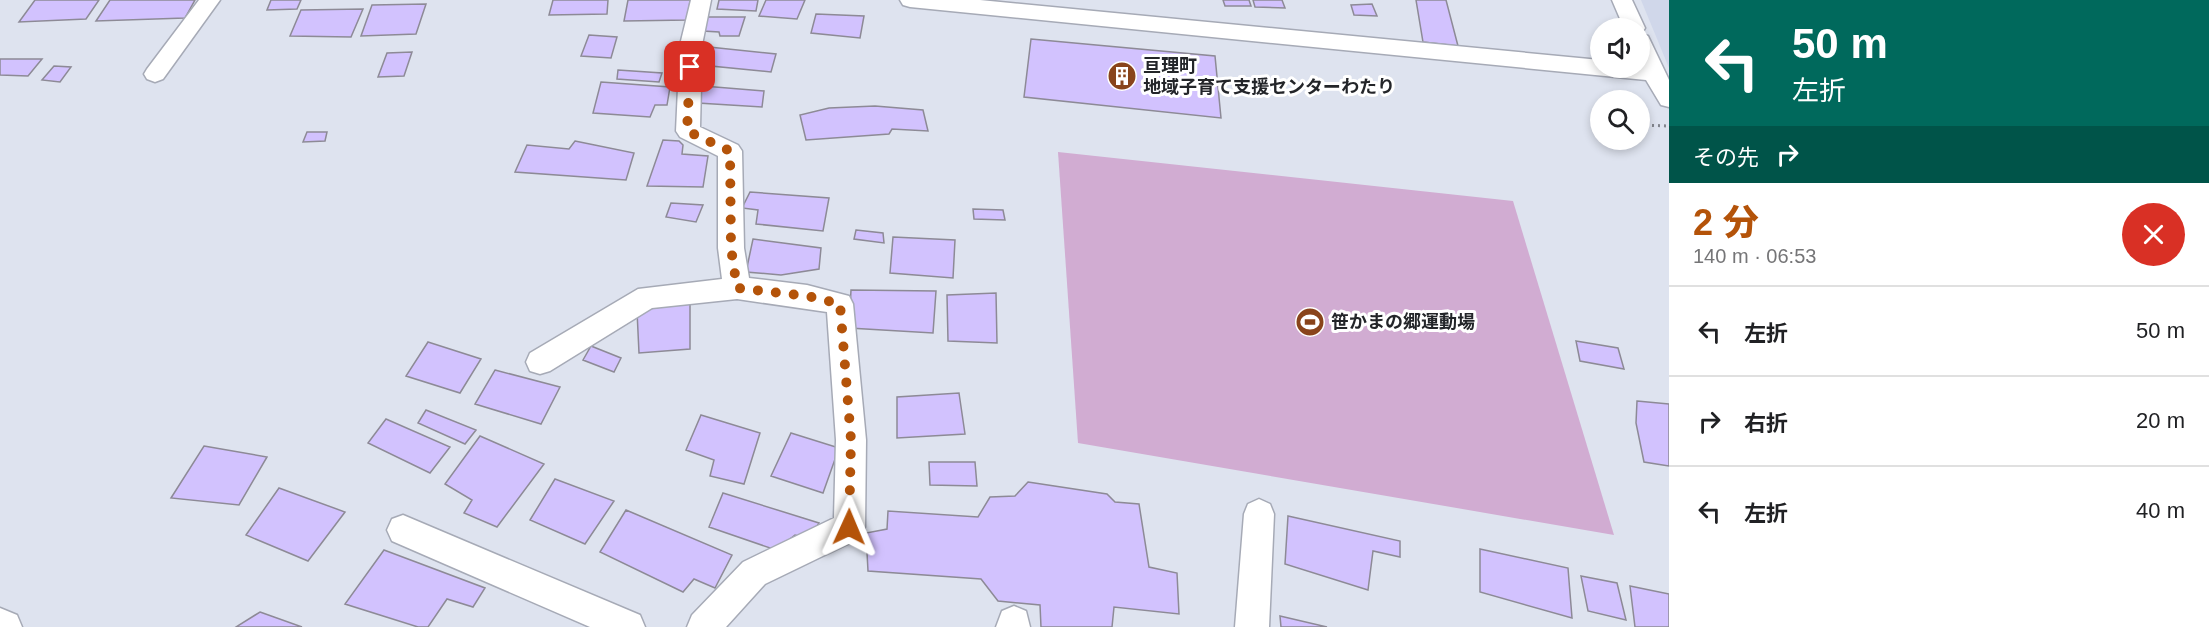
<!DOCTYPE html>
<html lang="ja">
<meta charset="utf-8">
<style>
:root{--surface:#fff;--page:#f6f6f6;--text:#202124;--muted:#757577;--line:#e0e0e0;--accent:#b45309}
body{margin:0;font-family:Helvetica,"Noto Sans JP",sans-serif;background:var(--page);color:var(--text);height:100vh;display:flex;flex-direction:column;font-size:22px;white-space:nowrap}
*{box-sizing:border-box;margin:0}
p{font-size:20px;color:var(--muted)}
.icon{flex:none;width:33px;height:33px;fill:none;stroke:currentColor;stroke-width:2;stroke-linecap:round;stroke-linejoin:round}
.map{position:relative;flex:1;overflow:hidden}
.drawer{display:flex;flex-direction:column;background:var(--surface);width:540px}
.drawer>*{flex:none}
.guide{background:#00695c;color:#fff;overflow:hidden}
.tools{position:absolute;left:1590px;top:18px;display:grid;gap:12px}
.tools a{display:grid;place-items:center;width:60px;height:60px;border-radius:50%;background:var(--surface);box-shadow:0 3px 9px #0003;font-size:30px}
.pin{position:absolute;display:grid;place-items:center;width:51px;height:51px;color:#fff;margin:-26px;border-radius:12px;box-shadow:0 3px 9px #0006}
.me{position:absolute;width:66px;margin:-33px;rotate:1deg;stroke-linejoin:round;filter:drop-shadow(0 0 4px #0008)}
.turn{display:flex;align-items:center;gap:21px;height:126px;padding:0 24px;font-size:27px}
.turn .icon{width:78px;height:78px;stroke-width:2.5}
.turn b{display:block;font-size:42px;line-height:51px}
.then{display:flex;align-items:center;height:57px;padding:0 24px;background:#0003;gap:12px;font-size:22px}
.round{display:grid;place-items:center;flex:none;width:63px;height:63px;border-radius:32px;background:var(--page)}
.overview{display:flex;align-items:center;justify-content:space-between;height:102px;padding:0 24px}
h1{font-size:36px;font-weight:800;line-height:45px;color:var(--accent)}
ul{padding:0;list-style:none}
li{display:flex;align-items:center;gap:18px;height:90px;padding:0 24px;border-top:2px solid var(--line)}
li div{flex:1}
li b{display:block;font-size:22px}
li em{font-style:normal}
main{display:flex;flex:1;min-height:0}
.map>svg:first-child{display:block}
.built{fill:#d0d7ea}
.green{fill:#d1acd2}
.building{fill:#d2c2fe;stroke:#8d8a96;stroke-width:1.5}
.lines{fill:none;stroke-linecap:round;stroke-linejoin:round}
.minor-casing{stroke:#a6aab6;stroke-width:3}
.path{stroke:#82858d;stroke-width:3;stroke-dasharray:2 4;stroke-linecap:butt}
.minor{fill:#fff;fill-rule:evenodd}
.route{stroke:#b45309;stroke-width:10;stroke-dasharray:0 18}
.labels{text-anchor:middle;stroke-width:6;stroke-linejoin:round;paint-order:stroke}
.poi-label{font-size:18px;font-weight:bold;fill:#232529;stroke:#fff;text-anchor:start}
</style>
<main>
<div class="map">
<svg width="1669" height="627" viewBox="0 0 1669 627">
<rect width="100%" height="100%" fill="#dee3ef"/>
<path class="built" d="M1641,0H1669V68Z"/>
<path class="green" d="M1058,152L1513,201L1614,535L1078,443Z"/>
<path class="building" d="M35,0H99L86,19L19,22Z
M110,0H195L185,18L96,21Z
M271,0H301L297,9L267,10Z
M553,0H608L607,14L549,15Z
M628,0H690L688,20L624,21Z
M719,0H758L756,11L717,9Z
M766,0H805L797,19L759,16Z
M1223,0H1249L1251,6H1225Z
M1253,0H1282L1285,8L1255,7Z
M1416,0H1446L1458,46L1423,42Z
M426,4L416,34L361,36L372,5Z
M1372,4L1377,16L1354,15L1351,5Z
M363,9L351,37L290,36L301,10Z
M816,14L864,16L860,38L811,33Z
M706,17H745L739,36H720L719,32L703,31Z
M589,35L617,37L611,58L581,56Z
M1031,39L1215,56L1221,118L1024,97Z
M709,47L776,54L771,72L701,65Z
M412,52L404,76L378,77L387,53Z
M0,59H42L28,76L0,75Z
M54,66L71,67L60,82L42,80Z
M618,70L662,73L659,82L617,79Z
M601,82L670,87L667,105H655L650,117L593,113Z
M703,86L764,91L762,107L698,103Z
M875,106L923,110L928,131L892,129L889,134L806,140L800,115L829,108Z
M307,132H327L325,141L303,142Z
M663,140L679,141L683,145L682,154L708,156L703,187L647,186Z
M575,141L634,153L626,180L515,172L527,145L569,149Z
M750,192L829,198L823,231L756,224L758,210L742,208Z
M671,203L703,205L696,222L666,217Z
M973,209L1003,210L1005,220L974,219Z
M856,230L883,233L884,243L854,239Z
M893,237L955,240L953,278L890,273Z
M753,239L821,248L819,269L781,275L746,272Z
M851,290L936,291L933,333L849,328Z
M996,293L997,343L948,341L947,295Z
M690,302V349L639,353L637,311Z
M1576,341L1618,348L1624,369L1580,361Z
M428,342L481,359L460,393L406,376Z
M591,346L621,358L614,372L583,360Z
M495,370L560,387L541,424L475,404Z
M959,393L965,434L897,438V397Z
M1637,401L1669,404V466L1644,462L1636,423Z
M426,410L476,430L465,444L418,423Z
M701,415L760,433L744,484L710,476L714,460L686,450Z
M386,419L450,447L430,473L368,443Z
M791,433L839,448L823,493L771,476Z
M480,436L544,464L497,527L464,513L472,500L445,484Z
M204,446L267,457L239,505L171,498Z
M929,462H975L977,486L930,485Z
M555,479L614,501L585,544L530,520Z
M1028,482L1107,494L1115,502L1139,504L1149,567L1177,573L1179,614L1114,607L1112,627H1041L1040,605L998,601L981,579L868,571L866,533L887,529L888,511L978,517L990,497L1015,496Z
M279,488L345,512L308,561L246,535Z
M723,493L819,523L809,539L795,535L776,550L709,527Z
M626,510L732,555L715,588L694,579L683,592L600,552Z
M1288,516L1400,541V557L1373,551L1368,590L1285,564Z
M1480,549L1568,568L1572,618L1480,592Z
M384,550L485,588L473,607L447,599L428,627H418L345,604Z
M1581,576L1617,583L1626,620L1588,611Z
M1630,586L1669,594V627H1635Z
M260,612L302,627H236Z
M1280,616L1327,627H1281Z"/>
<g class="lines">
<g class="minor-casing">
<path id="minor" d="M199,0H220L163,79L155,82L147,79L144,74L147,69Z
M691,0H711L702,45L700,127L738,145L742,151L744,248L749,278L807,285L849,296L853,304L866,440L865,527L860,538L765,584L726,627H687L692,615L743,562L834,518L836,440L827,312L737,299L652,308L550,371L540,374L530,371L526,362L530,353L638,289L722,279L718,248V156L680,137L676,131L680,45Z
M900,0H980L1600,60V68H1640V34L1648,36L1669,80V107L1661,105L1646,80L910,7L903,5Z
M1612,0H1632L1645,28L1642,33L1640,34V28H1624Z
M1259,499L1270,504L1274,514L1269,627H1235L1244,514L1248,504Z
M403,515L640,615L645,627H590L392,541L387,530L392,519Z
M1014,606L1026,611L1030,627H996L1002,611Z
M0,608L17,615L22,627H0Z"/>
</g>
<path class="path" d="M1640,125L1669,126"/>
<use href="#minor" class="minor"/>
</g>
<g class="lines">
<path class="route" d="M690,67L687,131L730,151L731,248L737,288L807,296L840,304L851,440L849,527"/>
</g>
<defs>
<g id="building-disc" transform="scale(1.5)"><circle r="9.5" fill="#89441b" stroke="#fff"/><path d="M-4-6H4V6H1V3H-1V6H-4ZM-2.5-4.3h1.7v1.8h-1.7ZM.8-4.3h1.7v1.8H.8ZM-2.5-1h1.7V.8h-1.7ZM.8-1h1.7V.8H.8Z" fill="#fff"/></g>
<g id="stadium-disc" transform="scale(1.5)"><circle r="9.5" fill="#89441b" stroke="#fff"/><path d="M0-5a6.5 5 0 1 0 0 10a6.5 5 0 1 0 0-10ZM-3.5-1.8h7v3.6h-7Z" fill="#fff"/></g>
</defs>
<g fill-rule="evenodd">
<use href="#building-disc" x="1122" y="76"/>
<use href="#stadium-disc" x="1310" y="322"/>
</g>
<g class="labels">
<g class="poi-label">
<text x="1143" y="72">亘理町<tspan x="1143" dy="21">地域子育て支援センターわたり</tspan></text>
<text x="1331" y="328">笹かまの郷運動場</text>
</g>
</g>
</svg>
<div class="tools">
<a><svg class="icon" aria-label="sound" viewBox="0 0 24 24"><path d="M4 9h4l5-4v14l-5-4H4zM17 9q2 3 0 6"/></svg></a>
<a><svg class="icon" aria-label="search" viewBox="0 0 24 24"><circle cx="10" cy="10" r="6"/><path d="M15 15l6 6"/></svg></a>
</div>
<div class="pin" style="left:690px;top:67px;background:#d93025"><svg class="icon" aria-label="arrive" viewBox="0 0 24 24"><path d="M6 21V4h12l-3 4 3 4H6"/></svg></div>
<svg class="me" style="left:849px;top:527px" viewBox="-20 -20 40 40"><path d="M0-17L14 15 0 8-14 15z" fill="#b45309" stroke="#fff" stroke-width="4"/></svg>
</div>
<section class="drawer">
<div class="guide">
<div class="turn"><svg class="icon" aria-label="left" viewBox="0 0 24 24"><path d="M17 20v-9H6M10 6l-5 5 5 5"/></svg><div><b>50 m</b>左折</div></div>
<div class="then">その先<svg class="icon" aria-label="right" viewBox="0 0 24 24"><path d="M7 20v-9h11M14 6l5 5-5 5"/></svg></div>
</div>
<div class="overview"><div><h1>2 分</h1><p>140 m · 06:53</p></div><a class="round" style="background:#d93025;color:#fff"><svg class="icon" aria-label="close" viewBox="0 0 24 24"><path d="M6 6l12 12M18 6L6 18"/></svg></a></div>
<ul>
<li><svg class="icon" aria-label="left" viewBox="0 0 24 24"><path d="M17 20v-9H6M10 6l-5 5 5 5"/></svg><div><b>左折</b></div><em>50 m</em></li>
<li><svg class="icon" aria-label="right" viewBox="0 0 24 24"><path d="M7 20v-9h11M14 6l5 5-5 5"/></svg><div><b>右折</b></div><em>20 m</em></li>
<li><svg class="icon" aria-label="left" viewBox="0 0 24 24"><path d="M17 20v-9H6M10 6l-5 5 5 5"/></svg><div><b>左折</b></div><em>40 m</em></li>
</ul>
</section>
</main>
